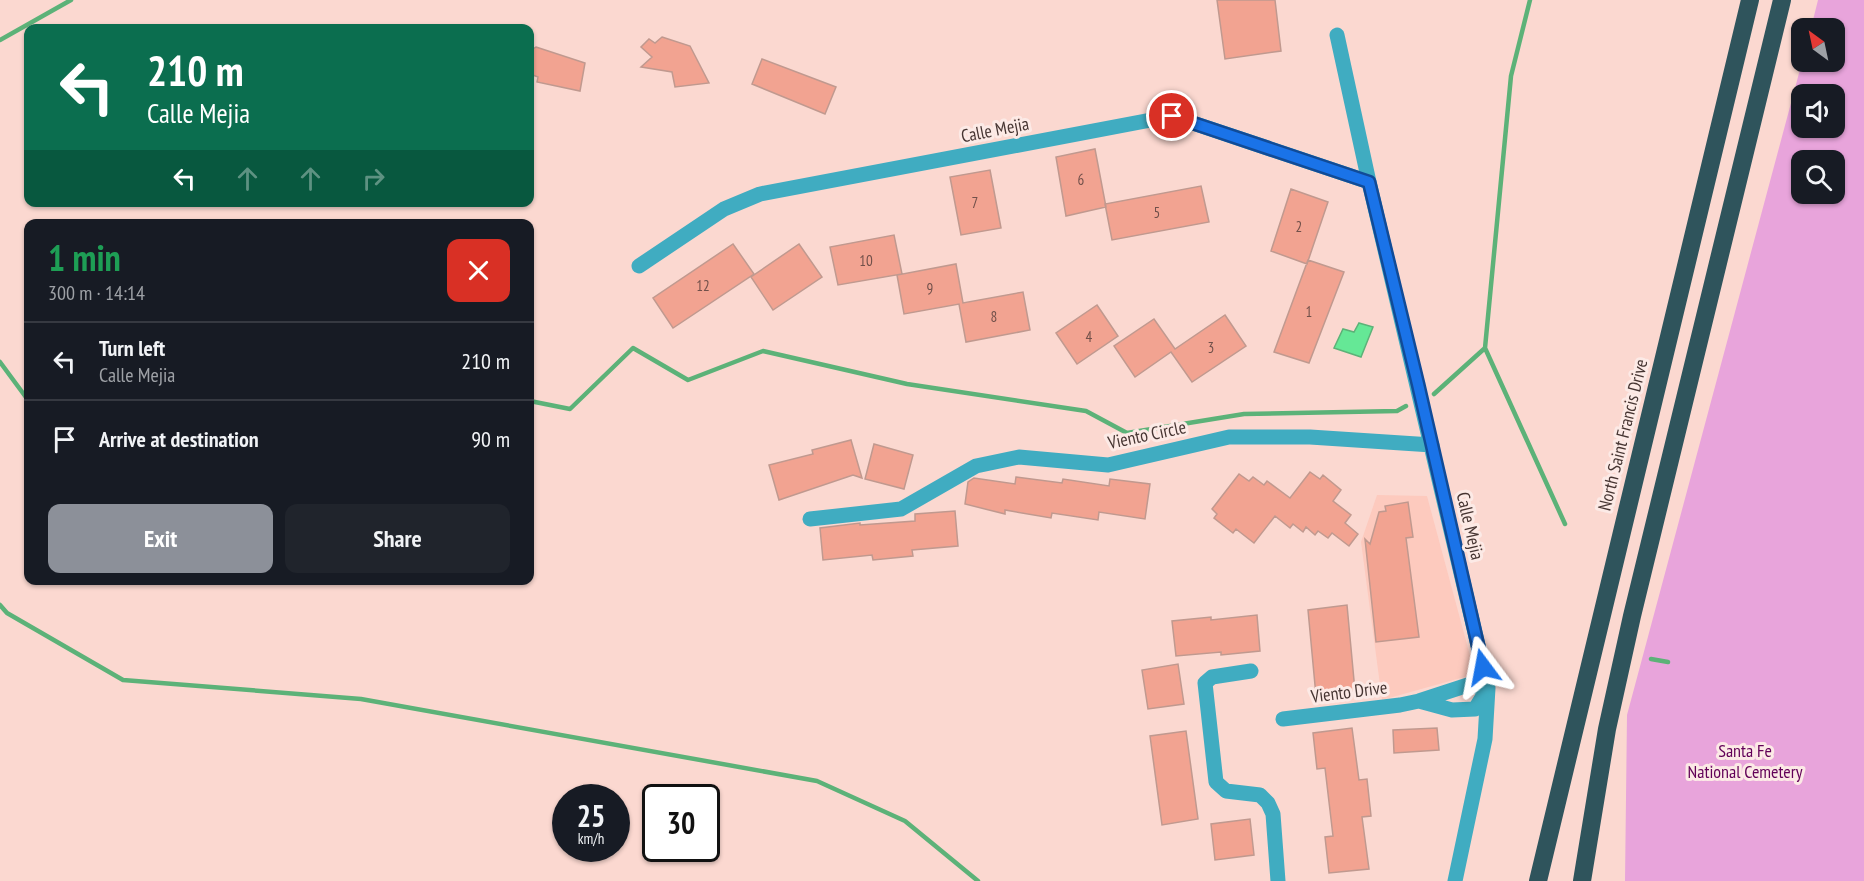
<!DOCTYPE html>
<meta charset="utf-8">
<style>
:root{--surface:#171b24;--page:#20242c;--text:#f1f3f6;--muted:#9ea1a6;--line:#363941;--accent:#8c9099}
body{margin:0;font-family:"PT Sans Narrow",sans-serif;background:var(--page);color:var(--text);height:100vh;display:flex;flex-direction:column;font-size:22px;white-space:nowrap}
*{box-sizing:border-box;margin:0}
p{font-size:20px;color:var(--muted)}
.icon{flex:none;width:33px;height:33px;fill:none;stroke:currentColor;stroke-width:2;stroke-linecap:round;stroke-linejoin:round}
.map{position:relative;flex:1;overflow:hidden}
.details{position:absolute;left:24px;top:219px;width:510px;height:366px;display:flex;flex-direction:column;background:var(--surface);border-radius:12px;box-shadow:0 2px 4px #0004}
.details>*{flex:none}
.top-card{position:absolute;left:24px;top:24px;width:510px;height:183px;border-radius:12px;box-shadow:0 2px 4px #0004;background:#0b6e4f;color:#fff;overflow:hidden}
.needle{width:39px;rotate:327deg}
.controls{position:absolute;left:1791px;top:18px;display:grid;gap:12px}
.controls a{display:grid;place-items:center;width:54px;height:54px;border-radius:12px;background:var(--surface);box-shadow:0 2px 4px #0004;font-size:30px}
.speed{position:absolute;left:552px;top:784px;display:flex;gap:12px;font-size:30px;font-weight:700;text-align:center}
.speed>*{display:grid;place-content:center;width:78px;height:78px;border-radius:50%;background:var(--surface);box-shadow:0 2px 4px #0004;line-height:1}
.speed small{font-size:15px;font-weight:400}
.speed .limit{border:3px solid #111;border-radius:9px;background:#fff;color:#111}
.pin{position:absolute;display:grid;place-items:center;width:51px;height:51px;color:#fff;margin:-26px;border:3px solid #fff;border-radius:50%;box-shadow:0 2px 6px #0007}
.me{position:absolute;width:66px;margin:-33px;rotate:347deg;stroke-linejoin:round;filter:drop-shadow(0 0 4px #0008)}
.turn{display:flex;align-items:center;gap:21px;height:126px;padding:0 24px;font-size:27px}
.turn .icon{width:78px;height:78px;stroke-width:2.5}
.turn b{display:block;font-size:42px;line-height:51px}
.lanes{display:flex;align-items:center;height:57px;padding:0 24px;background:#0003;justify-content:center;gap:30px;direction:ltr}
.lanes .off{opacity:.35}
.round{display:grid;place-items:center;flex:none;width:63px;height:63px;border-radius:12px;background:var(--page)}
.headline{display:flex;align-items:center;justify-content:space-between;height:102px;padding:0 24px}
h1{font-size:36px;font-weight:600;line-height:45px;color:#1e9e55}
.primary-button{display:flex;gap:12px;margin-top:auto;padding:12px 24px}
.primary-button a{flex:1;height:69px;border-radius:12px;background:var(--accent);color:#fff;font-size:24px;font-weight:600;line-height:69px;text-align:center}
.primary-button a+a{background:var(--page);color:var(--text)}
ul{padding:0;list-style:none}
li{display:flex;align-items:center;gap:18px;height:78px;padding:0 24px;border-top:2px solid var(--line)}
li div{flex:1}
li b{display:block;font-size:22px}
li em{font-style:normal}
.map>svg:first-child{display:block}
.built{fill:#fdcabe}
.green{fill:#e8a4db;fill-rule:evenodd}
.water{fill:#65e896;stroke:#5cb278;stroke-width:1.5}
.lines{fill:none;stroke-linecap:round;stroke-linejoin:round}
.stream{stroke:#5cb278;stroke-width:4.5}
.building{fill:#f2a391;stroke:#c0998f;stroke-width:1.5}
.minor{stroke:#40acc1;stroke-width:15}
.motorway{stroke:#2f545c;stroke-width:18}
.route-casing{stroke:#114b97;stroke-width:15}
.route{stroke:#1a73e8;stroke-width:10}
.labels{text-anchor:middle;stroke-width:6;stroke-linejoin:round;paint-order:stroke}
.number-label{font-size:15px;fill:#71504a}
.street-label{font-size:18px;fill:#463532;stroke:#fceae6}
.park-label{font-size:18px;fill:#620058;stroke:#fceae6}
</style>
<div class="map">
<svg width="1864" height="881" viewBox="0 0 1864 881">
<rect width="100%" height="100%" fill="#fbd8d0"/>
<path class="built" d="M1377,495L1427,496L1475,674L1382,700L1361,542Z"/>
<path class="green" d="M1818,0H1864V881H1625L1627,715L1802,62H1834V28H1811ZM1802,94H1834V128H1802ZM1802,160H1834V194H1802Z"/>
<path class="water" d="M1359,323L1373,327L1361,357L1334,348L1343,329L1354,332Z"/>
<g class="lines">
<path class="stream" d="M1530,0L1511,76L1485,348L1565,524
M0,40L71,0
M0,362L28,400
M1434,394L1485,348
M530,401L570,409L633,348L688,380L763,351L907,384L1086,411L1127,433L1244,414L1397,411L1406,406
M0,605L7,613L123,680L361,699L817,781L905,821L978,881
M1651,659L1668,662"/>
</g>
<path class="building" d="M1217,0H1275L1281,51L1225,59Z
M662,37L690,46L709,83L675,87L672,72L641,67L652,57L641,47L649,39L655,43Z
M536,47L585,63L580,91L537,82L538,77L530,74V51Z
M762,59L836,87L825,114L752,84Z
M1095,149L1106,207L1066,216L1056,157Z
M990,170L1001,228L961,235L950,177Z
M1201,186L1209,222L1112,240L1105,204Z
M1291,189L1328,202L1307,264L1271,251Z
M894,235L902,274L838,285L830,247Z
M733,244L754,274L673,328L653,298Z
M799,244L822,277L773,310L751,277Z
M1308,260L1344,272L1309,363L1274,352Z
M956,264L963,303L1023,292L1030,330L966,342L959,304L904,314L897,275Z
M1097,305L1118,336L1077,364L1056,333Z
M1225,315L1246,346L1192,382L1171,352L1135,377L1114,346L1154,319L1175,349Z
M851,440L862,478L853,475L779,500L769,465L813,454L812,450Z
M874,444L913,455L904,489L865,479Z
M1310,472L1320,479L1323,475L1341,490L1333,501L1351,515L1345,523L1358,534L1349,546L1332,533L1328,538L1318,531L1315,535L1306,527L1303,532L1293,524L1290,528L1275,516L1254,543L1236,529L1233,533L1214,518L1217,514L1212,509L1239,474L1249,481L1253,477L1264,485L1267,481L1290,498Z
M1016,477L1062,483L1063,479L1109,486L1110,479L1150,484L1145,519L1099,512L1098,520L1052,513L1051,518L1005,510V514L965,504L968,482L974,478L1015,484Z
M1408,502L1413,537L1406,538L1419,637L1376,642L1365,539L1370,544L1379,512L1386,511L1385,506Z
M955,511L958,546L912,550L913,556L873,560L872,555L823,560L820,528L860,523V525L915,521V514Z
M1347,605L1355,691L1316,696L1308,610Z
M1257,615L1260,651L1221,655V652L1176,656L1172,621L1211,617V620Z
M1178,664L1184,704L1148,709L1142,670Z
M1352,728L1359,780L1367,779L1371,816L1362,817L1369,869L1329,873L1325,837L1333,836L1325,768L1317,769L1313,733Z
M1437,728L1439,750L1394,753L1393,730Z
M1186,731L1198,819L1162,825L1150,736Z
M1250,819L1254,855L1215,860L1211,824Z"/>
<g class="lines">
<path class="minor" d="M1337,35L1369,182L1488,688L1485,739L1455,881
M639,266L724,209L760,194L1172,116L1369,182
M810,519L901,509L976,466L1019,457L1108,465L1229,437H1310L1432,445
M1251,671L1212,677L1205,683L1216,782L1226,791L1260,795L1268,803L1273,814L1278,881
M1283,719L1400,705L1419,701L1468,685L1488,688L1475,709L1452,710L1419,701"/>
<path class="motorway" d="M1538,881L1750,0
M1582,881L1607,729L1632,616L1782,0"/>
</g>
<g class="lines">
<g class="route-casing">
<path id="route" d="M1172,116L1369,182L1418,384L1483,667"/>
</g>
<use href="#route" class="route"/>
</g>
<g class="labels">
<g class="number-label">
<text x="1081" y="185">6</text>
<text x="975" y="208">7</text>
<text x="1157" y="218">5</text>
<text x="1299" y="232">2</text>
<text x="866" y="266">10</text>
<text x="703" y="291">12</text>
<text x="930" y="294">9</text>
<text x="1309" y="317">1</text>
<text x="994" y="322">8</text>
<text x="1089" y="342">4</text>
<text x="1211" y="353">3</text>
</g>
<g class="street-label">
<text transform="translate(995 130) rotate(-11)" y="6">Calle Mejia</text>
<text transform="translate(1147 435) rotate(-12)" y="6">Viento Circle</text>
<text transform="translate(1623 435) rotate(-76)" y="6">North Saint Francis Drive</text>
<text transform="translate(1470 526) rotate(77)" y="6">Calle Mejia</text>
<text transform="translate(1349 692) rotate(-7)" y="6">Viento Drive</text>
</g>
<g class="park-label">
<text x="1745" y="757">Santa Fe<tspan x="1745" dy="21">National Cemetery</tspan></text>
</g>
</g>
</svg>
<div class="controls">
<a><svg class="needle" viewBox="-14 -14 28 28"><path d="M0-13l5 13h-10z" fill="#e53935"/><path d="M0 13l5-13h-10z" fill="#9ea1a6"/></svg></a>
<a><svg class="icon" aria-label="sound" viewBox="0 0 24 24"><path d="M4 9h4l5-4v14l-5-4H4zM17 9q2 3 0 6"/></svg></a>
<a><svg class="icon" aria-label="search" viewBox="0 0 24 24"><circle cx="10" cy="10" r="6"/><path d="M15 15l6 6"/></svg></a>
</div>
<div class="speed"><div>25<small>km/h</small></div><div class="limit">30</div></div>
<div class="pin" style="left:1172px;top:116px;background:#d93025"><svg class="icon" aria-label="arrive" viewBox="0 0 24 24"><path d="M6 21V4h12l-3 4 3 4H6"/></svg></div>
<svg class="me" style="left:1483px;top:667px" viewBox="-20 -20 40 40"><path d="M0-17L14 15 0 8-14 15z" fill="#1a73e8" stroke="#fff" stroke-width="4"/></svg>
<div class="top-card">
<div class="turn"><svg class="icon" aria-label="left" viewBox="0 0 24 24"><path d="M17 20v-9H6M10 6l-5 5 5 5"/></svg><div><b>210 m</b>Calle Mejia</div></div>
<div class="lanes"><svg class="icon" aria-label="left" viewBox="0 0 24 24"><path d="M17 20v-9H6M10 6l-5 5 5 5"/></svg><svg class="icon off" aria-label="ahead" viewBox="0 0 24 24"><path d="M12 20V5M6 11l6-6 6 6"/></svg><svg class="icon off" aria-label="ahead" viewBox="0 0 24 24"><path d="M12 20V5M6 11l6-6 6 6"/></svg><svg class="icon off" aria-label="right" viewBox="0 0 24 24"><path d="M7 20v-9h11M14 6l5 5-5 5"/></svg></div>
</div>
<section class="details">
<div class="headline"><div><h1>1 min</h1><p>300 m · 14:14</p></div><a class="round" style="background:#d93025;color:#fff"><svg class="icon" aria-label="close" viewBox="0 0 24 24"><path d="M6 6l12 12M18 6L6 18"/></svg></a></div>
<ul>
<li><svg class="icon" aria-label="left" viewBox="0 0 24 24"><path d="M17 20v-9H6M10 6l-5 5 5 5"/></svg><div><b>Turn left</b><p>Calle Mejia</p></div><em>210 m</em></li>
<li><svg class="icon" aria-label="arrive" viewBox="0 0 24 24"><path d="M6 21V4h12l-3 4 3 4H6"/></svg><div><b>Arrive at destination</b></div><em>90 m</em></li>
</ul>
<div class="primary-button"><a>Exit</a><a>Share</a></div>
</section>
</div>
